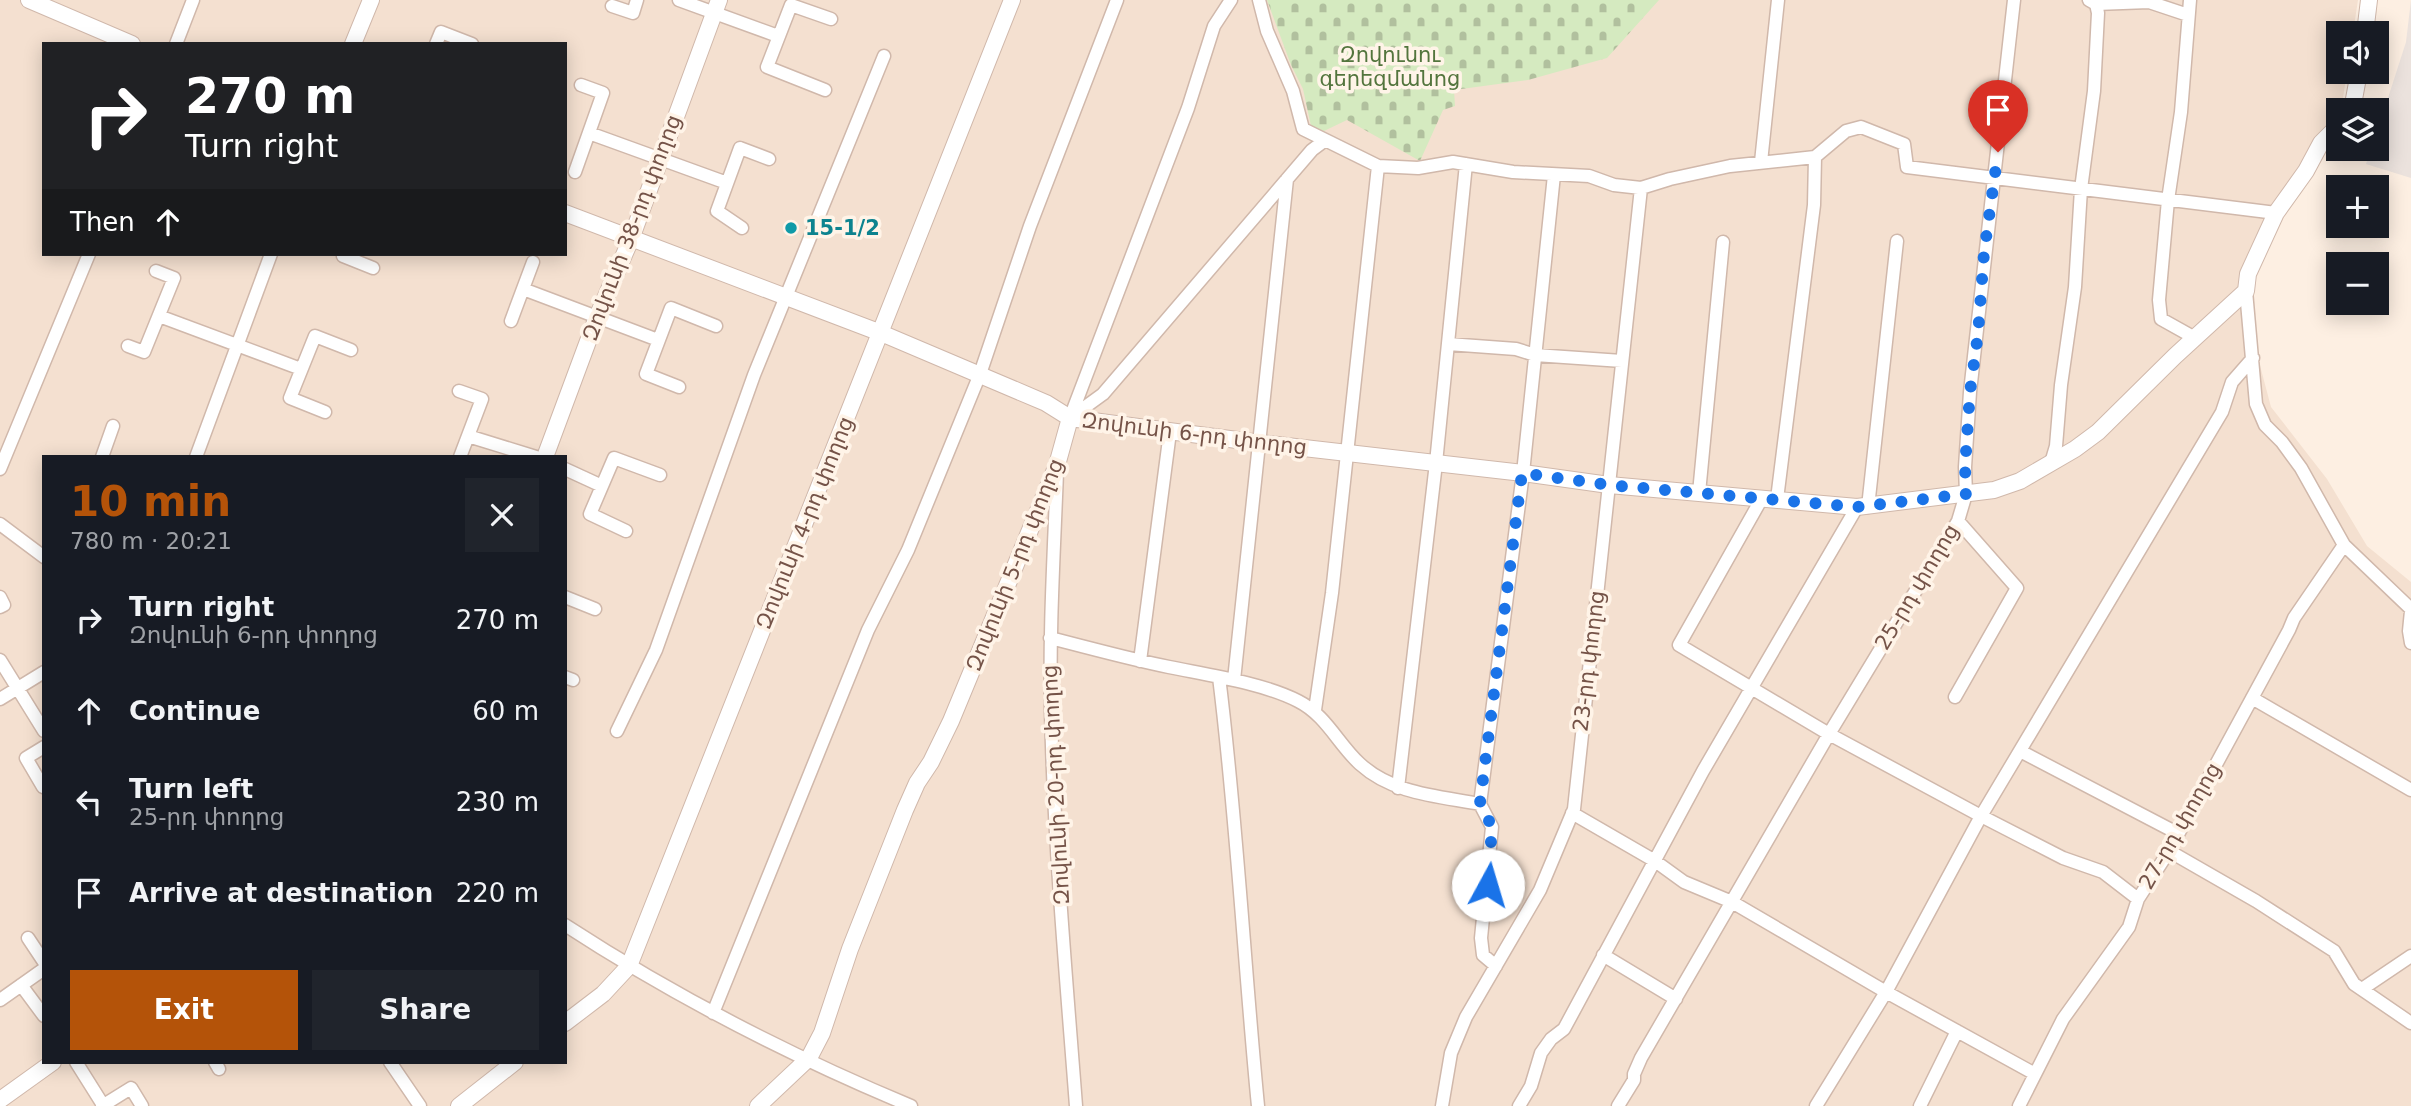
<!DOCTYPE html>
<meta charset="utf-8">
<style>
:root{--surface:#171b24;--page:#20242c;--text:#f1f3f6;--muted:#9ea1a6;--accent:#b45309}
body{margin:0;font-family:"DejaVu Sans","Noto Sans Armenian",sans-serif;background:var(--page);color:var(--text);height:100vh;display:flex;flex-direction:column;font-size:26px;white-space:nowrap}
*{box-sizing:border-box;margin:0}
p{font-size:23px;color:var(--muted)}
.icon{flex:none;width:38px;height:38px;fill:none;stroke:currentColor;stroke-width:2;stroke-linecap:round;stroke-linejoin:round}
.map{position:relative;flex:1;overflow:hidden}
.drawer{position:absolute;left:42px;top:455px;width:525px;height:609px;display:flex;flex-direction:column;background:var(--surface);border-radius:0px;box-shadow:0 4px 18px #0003}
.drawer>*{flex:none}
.guide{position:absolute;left:42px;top:42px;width:525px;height:214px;border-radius:0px;box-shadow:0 4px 18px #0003;background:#202124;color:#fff;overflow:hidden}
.controls{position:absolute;left:2326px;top:21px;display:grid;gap:14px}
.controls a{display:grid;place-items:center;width:63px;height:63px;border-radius:0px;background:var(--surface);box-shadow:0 4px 18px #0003;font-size:35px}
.pin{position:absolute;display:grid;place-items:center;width:60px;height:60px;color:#fff;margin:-72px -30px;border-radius:50% 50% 50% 0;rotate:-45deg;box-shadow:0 0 7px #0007}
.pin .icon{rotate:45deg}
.me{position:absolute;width:77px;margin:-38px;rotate:6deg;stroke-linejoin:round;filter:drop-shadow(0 0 5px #0008)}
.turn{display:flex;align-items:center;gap:24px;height:147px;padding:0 28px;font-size:32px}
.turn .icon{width:91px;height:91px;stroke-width:2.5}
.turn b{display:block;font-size:49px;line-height:60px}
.then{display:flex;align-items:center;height:66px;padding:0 28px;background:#0003;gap:14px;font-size:26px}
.round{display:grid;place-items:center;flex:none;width:74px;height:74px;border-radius:0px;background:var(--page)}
.summary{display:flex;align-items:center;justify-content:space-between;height:119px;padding:0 28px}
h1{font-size:42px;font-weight:800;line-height:52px;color:var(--accent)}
.cta{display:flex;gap:14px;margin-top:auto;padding:14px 28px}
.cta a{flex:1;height:80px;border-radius:0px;background:var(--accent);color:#fff;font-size:28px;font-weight:800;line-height:80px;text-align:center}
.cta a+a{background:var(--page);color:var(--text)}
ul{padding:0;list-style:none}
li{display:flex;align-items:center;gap:21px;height:91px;padding:0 28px}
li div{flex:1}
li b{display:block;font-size:26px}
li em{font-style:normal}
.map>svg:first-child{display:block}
.residential{fill:#f4e0d0;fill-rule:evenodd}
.industrial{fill:#ebe2dd}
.cemetery{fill:url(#cemetery-stones)}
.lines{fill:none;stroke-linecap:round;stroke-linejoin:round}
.minor-casing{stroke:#d0b8ab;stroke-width:15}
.tertiary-casing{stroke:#d0b8ab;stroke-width:18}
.minor{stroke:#fff;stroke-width:12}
.tertiary{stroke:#fff;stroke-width:16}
.route{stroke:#1a73e8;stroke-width:12;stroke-dasharray:0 21.6}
.culture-dot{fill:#0f9aa8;stroke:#fff4e8;stroke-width:2.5}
.labels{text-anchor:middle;stroke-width:7;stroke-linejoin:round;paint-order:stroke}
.park-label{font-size:21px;fill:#53753d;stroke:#fff4e8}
.street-label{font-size:21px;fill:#755348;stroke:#fff4e8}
.culture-label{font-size:21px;font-weight:bold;fill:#0d838f;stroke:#fff4e8;text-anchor:start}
</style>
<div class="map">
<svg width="2411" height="1106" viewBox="0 0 2411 1106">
<defs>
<pattern id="cemetery-stones" width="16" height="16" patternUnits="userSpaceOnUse" patternTransform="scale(1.75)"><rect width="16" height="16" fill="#d5eac0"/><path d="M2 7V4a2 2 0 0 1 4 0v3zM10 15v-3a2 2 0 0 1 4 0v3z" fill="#b1c09e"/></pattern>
</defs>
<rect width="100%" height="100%" fill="#fdefe2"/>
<path class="residential" d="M0,0H2358L2353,33H2338V72H2347L2343,98L2282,215L2254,278L2253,339L2271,407L2327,479L2367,546L2411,582V1106H0ZM44,44H565V254H44ZM44,457H565V1062H44Z"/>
<path class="industrial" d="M2411,0V178L2366,164L2371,149H2376L2377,132L2406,42Z"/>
<path class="cemetery" d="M1267,0H1659L1607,58L1528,80L1454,90L1455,106L1443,110L1420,161L1347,120L1324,131L1311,126L1303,89L1291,65Z"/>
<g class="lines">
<g class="minor-casing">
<path id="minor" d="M679,0L778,36
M1259,0L1267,31L1293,91L1303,129L1378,166
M2089,0L2096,4L2149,2L2188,15
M2190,0L2181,112L2168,200L2159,300L2161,319L2195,338
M612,6L633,13L637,0
M176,44L193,0
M436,44L441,32L472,44
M825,90L767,67L791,5L831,19
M589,133L727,183
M1761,162L1778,0
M575,172L603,93L581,85
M742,228L717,211L740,148L769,159
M344,254L343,256L373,268
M523,289L658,340
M2246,291L2256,404L2265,425L2282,442L2301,468L2344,545L2411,609
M159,316L301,369
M511,321L533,262
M1448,344L1516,349L1535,355L1622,361
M128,346L144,352L174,278L156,271
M679,387L646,374L671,308L716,326
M459,391L482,399L460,457
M325,412L290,398L315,336L351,350
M1070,418L1188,108L1214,26L1231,0
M1070,418L1103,394L1312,150L1324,141
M468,436L536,457
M102,457L113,426
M196,457L271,254
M2051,463L2056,446L2061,385L2075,287L2081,189L2094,91L2098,13L2096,4
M0,469L89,254
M565,469L602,486
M1057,472C1054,552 1049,632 1051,712C1054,843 1066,975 1076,1106
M1699,493L1723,242
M1762,498L1679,645L1829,734L1981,816L2063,858L2103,872L2138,899
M1777,499L1814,205L1815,157L1846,131L1861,127L1904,144L1907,167L2276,213
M1868,507L1897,241
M0,524L44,557
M626,531L590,514L614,458L660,475
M0,597L4,605L0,607
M565,597L595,609
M2411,611L2409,631L2411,643
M1050,638C1090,648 1129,659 1169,667C1208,675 1263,683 1298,701C1326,715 1338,744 1360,764C1393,794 1438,796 1480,804L1492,827L1481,938L1483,955L1496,966
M0,660L44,731
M1140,661L1170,432
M565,677L573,680
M1219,677C1237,820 1244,963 1258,1106
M1234,680L1287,179
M1955,697L2017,588L1958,521
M2252,698L2411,790
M0,699L44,672
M1315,710L1332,593L1378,166L1418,168L1453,162L1513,172L1589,176L1614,185L1641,188L1670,179L1730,166L1815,157
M617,731L656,650L754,375L884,56
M2020,751L2177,833
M43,787L26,758L44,747
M1398,788L1436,463L1466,164
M1480,804L1523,473L1554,175
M1572,813L1655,861L1684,882L1732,902L1886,992L2035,1074
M2169,851L2256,901L2334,951L2354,984L2411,1023
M565,925C674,996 791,1056 911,1106
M28,938L44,962
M1603,955L1676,999
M21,985L44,1016
M2362,989L2411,956
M0,1000L44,969
M713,1013L868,630L908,550L980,374L1030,226L1117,0
M76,1062L103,1105
M215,1062L219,1069
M390,1062L420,1106
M102,1106L131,1088L142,1106
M1442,1106L1451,1053L1466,1017L1540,890L1574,809L1641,188
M1519,1106L1531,1086L1541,1053L1551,1039L1564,1029L1703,771L1857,507
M1618,1106L1634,1080V1074L1641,1058L1829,734L1958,521L1966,494L1965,467L1970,392L2014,0
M1816,1106L1886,992L1981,816L2222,412L2232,382L2253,358
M1920,1106L1957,1031
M2019,1106L2063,1019L2129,927L2138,899L2169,851L2289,630L2294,618L2344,545"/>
</g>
<g class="tertiary-casing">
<path id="tertiary" d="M29,0L132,44
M2365,33L2369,0
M353,44L371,0
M2352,110L2359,72
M565,213L881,333L1046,403L1070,418L1260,443L1523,473L1609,485L1857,507L1994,490L2020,481L2075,449L2098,432L2175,356L2246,291L2248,274L2276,213L2306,171L2321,143L2338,126
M545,457L597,317L631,239L719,0
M565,1023L603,994L629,966L1012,0
M0,1100L53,1062
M459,1106L515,1062
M758,1106L809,1058L822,1033L850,949L905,810L917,783L931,762L951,721L1057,465L1070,418"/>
</g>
<use href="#minor" class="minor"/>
<use href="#tertiary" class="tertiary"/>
</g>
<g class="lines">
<path class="route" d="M1488,885L1492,827L1480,803L1522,473L1609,485L1857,507L1966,494L1965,467L1970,392L1978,334L1984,253L1998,152"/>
</g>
<circle class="culture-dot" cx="791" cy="228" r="7"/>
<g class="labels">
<g class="park-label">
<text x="1390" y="62">Զովունու<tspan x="1390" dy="24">գերեզմանոց</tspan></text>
</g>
<g class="street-label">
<text transform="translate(632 228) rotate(-69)" y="7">Զովունի 38-րդ փողոց</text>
<text transform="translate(1194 434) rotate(7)" y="7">Զովունի 6-րդ փողոց</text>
<text transform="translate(805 523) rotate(-68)" y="7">Զովունի 4-րդ փողոց</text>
<text transform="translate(1015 565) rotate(-68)" y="7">Զովունի 5-րդ փողոց</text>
<text transform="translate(1917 587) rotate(-59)" y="7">25-րդ փողոց</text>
<text transform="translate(1589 661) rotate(-83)" y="7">23-րդ փողոց</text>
<text transform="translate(1056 785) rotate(-93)" y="7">Զովունի 20-րդ փողոց</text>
<text transform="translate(2180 826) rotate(-60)" y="7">27-րդ փողոց</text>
</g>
<g class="culture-label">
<text x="805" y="235">15-1/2</text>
</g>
</g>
</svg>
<div class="controls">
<a><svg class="icon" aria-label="sound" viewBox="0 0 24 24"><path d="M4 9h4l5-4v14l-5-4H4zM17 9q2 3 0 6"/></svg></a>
<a><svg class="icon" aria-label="layers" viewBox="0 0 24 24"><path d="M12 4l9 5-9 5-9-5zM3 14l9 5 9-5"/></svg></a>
<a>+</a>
<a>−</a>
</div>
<div class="pin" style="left:1998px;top:152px;background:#d93025"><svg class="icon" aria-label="arrive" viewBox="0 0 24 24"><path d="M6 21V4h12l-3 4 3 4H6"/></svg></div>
<svg class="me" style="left:1488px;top:885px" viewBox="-20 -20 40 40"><circle r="19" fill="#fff"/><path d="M0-13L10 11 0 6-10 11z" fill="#1a73e8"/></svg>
<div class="guide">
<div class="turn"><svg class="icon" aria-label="right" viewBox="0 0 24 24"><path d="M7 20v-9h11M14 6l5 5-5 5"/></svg><div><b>270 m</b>Turn right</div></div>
<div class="then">Then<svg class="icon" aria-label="ahead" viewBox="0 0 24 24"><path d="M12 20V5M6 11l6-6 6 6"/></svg></div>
</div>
<section class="drawer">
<div class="summary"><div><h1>10 min</h1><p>780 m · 20:21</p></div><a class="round"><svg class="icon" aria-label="close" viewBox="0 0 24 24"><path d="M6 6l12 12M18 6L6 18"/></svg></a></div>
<ul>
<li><svg class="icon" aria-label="right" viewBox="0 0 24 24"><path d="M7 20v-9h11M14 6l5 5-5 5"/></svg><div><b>Turn right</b><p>Զովունի 6-րդ փողոց</p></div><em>270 m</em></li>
<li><svg class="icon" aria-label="ahead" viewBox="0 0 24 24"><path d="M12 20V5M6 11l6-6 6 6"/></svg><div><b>Continue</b></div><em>60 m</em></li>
<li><svg class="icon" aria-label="left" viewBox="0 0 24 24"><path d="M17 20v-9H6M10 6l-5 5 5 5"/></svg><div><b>Turn left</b><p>25-րդ փողոց</p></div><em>230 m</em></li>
<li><svg class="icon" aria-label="arrive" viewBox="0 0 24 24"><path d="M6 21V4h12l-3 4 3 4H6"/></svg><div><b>Arrive at destination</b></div><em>220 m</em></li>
</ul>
<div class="cta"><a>Exit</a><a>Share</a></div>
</section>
</div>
